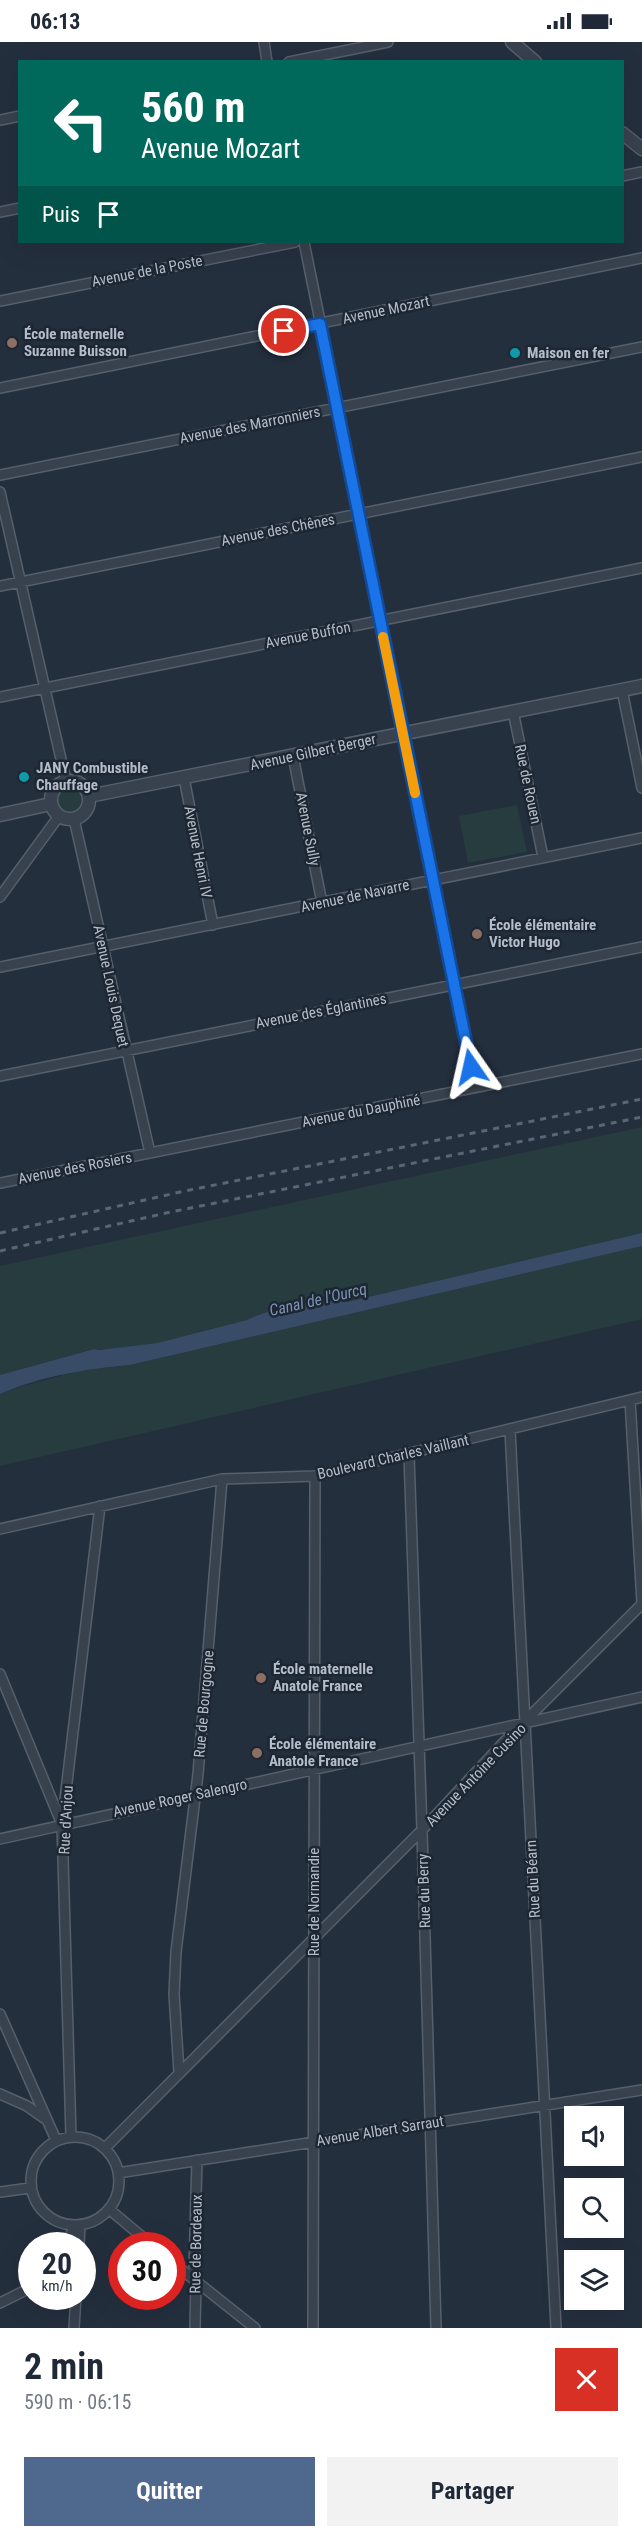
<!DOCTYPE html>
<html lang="fr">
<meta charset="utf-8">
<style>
:root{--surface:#fff;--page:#f2f2f3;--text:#1f2937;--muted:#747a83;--accent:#4f688e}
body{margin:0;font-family:"Roboto Condensed",sans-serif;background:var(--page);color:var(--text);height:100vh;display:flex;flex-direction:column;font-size:22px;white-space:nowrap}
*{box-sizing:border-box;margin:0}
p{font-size:20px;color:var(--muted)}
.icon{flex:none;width:33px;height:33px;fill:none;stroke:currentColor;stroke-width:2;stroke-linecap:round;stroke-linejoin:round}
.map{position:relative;height:2286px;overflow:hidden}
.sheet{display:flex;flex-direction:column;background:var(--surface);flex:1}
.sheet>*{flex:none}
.guide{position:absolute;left:18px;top:18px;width:606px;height:183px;border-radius:0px;box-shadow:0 6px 24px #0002;background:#00695c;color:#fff;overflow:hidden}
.fabs{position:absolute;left:564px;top:2064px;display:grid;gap:12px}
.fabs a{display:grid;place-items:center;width:60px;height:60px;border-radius:0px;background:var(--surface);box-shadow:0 6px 24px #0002;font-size:30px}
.speed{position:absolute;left:18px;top:2190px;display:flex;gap:12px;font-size:30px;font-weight:700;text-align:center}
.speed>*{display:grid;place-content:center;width:78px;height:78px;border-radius:50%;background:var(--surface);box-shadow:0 6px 24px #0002;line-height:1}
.speed small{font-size:15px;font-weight:400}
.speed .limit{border:9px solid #d22;background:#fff;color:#111}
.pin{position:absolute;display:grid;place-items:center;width:51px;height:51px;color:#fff;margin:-26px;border:3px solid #fff;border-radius:50%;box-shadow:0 2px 6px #0007}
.me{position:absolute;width:66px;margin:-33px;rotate:349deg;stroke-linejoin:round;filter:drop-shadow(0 0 4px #0008)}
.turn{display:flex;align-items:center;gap:21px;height:126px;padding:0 24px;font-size:27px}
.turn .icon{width:78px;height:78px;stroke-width:2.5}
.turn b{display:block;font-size:42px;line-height:51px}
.then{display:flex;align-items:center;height:57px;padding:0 24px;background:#0003;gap:12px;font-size:22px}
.round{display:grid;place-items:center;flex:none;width:63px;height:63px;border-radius:0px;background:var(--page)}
.headline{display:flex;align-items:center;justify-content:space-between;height:102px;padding:0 24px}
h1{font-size:36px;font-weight:700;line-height:45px}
.cta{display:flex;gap:12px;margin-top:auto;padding:12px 24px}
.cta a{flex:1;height:69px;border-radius:0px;background:var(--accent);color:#fff;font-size:24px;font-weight:700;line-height:69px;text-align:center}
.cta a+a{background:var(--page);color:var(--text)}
.status{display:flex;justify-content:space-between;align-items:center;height:42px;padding:0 30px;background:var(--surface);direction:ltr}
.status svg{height:16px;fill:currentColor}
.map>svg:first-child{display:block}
.green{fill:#263c3f}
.water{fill:#394c67}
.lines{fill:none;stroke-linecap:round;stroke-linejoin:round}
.minor-casing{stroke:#565f6c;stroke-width:12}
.tertiary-casing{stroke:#565f6c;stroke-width:15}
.minor{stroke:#38414e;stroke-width:9}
.tertiary{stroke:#38414e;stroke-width:12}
.rail{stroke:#5a6575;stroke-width:3;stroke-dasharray:6 6;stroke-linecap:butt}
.route-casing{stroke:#114b97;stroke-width:15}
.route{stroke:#1a73e8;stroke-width:10}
.slow{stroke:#f59e0b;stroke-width:10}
.education-dot{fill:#8d6e63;stroke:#1d2633;stroke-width:2}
.culture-dot{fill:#0f9aa8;stroke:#1d2633;stroke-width:2}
.labels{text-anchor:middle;stroke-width:5;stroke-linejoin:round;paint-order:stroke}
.street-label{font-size:15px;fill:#b4bcc9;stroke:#1d2633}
.poi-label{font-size:15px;font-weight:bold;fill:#b4bcc9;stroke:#1d2633;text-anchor:start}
.water-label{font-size:16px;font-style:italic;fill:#7c92b1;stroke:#1d2633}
</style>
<div class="status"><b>06:13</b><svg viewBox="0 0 49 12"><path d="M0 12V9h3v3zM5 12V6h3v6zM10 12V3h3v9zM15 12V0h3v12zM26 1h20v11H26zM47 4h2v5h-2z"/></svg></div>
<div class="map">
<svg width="642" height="2286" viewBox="0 0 642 2286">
<rect width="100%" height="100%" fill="#242f3e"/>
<path class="green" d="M55 758a15 15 0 1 1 30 0a15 15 0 1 1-30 0Z
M517,763L527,810L468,821L459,774Z
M642,1085V1191L347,1260C325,1254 267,1267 247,1278L157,1301L99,1308L93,1307L0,1333V1224Z
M642,1204V1277L0,1424V1352L9,1348L78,1329L130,1323Z"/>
<path class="water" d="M642,1191V1204L130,1323C86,1327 41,1334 0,1352V1333L94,1307L99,1308L157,1301L247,1278C267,1267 325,1254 347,1260Z"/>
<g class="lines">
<g class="minor-casing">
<path id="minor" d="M264,0L267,20
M289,20L388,0
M0,78L20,74
M622,134L642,130
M0,170L20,166
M304,200L475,1045
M0,259L295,200
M0,346L642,216
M0,433L642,305
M0,450L66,739
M0,544L642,415
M622,648L642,746
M0,655L642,526
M513,669L543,815
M293,714L322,861
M184,736L213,883
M74,777L150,1111
M0,855L59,774
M0,925L642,796
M0,1034L642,905
M0,1141L642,1012
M630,1358L642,1561
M510,1388L556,2286
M409,1413L422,1788L436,2286
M0,1487L222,1437L315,1434L642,1355
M0,1632L61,1780
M0,1797L642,1655
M0,1972L56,2098
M179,2030L174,1952L176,1910L198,1732L222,1437
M0,2052L27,2064L44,2076
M71,2094L62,1782L100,1464
M31 2139a44 44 0 1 1 88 0a44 44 0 1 1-88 0Z
M105,2106L422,1788L504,1700L642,1562
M118,2131L642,2048
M0,2150L30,2146
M109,2167L153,2204
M66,2204L75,2183
M79,2204L80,2183
M172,2220L255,2286
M0,2261L32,2245
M74,2286L76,2254
M195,2286L196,2239L194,2226L197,2118
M313,2286L315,1434"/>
</g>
<g class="tertiary-casing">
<path id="tertiary" d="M512,0L535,20
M622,91L642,107
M51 758a19 19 0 1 1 38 0a19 19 0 1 1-38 0Z
M89,754L642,644
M0,773L51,762"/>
</g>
<use href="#minor" class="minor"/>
<use href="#tertiary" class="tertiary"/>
<path class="rail" d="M0,1191L180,1150L642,1057
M0,1209L166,1171L642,1075"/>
</g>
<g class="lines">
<g class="route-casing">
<path id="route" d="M284,289L320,282L471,1025"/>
</g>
<use href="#route" class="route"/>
<path class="slow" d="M383,595L415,751"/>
</g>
<g class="education-dot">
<circle cx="12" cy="301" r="6"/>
<circle cx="477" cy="892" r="6"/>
<circle cx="261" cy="1636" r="6"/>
<circle cx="257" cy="1711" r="6"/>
</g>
<g class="culture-dot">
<circle cx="515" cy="311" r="6"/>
<circle cx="24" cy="735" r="6"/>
</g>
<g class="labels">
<g class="street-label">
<text transform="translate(147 229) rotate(-11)" y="5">Avenue de la Poste</text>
<text transform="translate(386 268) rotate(-12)" y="5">Avenue Mozart</text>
<text transform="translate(250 383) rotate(-11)" y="5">Avenue des Marronniers</text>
<text transform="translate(278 488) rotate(-11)" y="5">Avenue des Chênes</text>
<text transform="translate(308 593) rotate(-11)" y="5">Avenue Buffon</text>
<text transform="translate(313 710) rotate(-12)" y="5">Avenue Gilbert Berger</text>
<text transform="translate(528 742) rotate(78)" y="5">Rue de Rouen</text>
<text transform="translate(308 787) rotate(79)" y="5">Avenue Sully</text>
<text transform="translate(198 810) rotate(79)" y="5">Avenue Henri IV</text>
<text transform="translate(355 854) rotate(-12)" y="5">Avenue de Navarre</text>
<text transform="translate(111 944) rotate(78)" y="5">Avenue Louis Dequet</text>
<text transform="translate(321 969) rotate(-11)" y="5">Avenue des Églantines</text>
<text transform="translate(361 1069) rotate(-11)" y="5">Avenue du Dauphiné</text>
<text transform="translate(75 1126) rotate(-11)" y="5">Avenue des Rosiers</text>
<text transform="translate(393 1415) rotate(-13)" y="5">Boulevard Charles Vaillant</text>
<text transform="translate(204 1662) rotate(-85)" y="5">Rue de Bourgogne</text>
<text transform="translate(476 1733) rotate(-46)" y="5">Avenue Antoine Cusino</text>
<text transform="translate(180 1756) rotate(-12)" y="5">Avenue Roger Salengro</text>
<text transform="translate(66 1778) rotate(-87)" y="5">Rue d'Anjou</text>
<text transform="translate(533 1837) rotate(-93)" y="5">Rue du Béarn</text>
<text transform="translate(424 1849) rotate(-92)" y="5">Rue du Berry</text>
<text transform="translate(314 1860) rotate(-90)" y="5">Rue de Normandie</text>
<text transform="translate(380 2089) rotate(-9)" y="5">Avenue Albert Sarraut</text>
<text transform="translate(196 2202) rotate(-89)" y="5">Rue de Bordeaux</text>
</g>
<g class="poi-label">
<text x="24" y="297">École maternelle<tspan x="24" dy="17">Suzanne Buisson</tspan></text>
<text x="527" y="316">Maison en fer</text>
<text x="36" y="731">JANY Combustible<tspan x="36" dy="17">Chauffage</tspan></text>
<text x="489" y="888">École élémentaire<tspan x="489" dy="17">Victor Hugo</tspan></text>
<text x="273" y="1632">École maternelle<tspan x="273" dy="17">Anatole France</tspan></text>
<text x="269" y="1707">École élémentaire<tspan x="269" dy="17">Anatole France</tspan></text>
</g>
<g class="water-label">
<text transform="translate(318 1257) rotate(-13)" y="6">Canal de l'Ourcq</text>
</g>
</g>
</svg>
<div class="fabs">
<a><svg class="icon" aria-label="sound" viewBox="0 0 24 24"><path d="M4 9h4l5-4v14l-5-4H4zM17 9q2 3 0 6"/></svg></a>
<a><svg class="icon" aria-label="search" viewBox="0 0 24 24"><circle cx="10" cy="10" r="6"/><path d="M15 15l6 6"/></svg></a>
<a><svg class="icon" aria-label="layers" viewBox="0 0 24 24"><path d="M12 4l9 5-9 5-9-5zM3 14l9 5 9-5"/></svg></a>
</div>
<div class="speed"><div>20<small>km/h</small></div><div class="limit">30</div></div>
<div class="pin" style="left:284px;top:289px;background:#d93025"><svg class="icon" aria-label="arrive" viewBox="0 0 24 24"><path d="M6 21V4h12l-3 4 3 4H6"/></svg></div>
<svg class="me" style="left:471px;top:1025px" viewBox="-20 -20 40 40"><path d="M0-17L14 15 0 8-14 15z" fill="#1a73e8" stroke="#fff" stroke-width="4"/></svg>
<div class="guide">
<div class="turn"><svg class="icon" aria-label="left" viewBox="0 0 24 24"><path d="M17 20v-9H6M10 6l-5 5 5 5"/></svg><div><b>560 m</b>Avenue Mozart</div></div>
<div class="then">Puis<svg class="icon" aria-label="arrive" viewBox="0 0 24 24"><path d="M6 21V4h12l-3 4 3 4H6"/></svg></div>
</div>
</div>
<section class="sheet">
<div class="headline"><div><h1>2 min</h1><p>590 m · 06:15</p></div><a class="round" style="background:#d93025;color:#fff"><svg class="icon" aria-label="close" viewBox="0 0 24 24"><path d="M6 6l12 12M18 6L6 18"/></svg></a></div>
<div class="cta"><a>Quitter</a><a>Partager</a></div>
</section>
